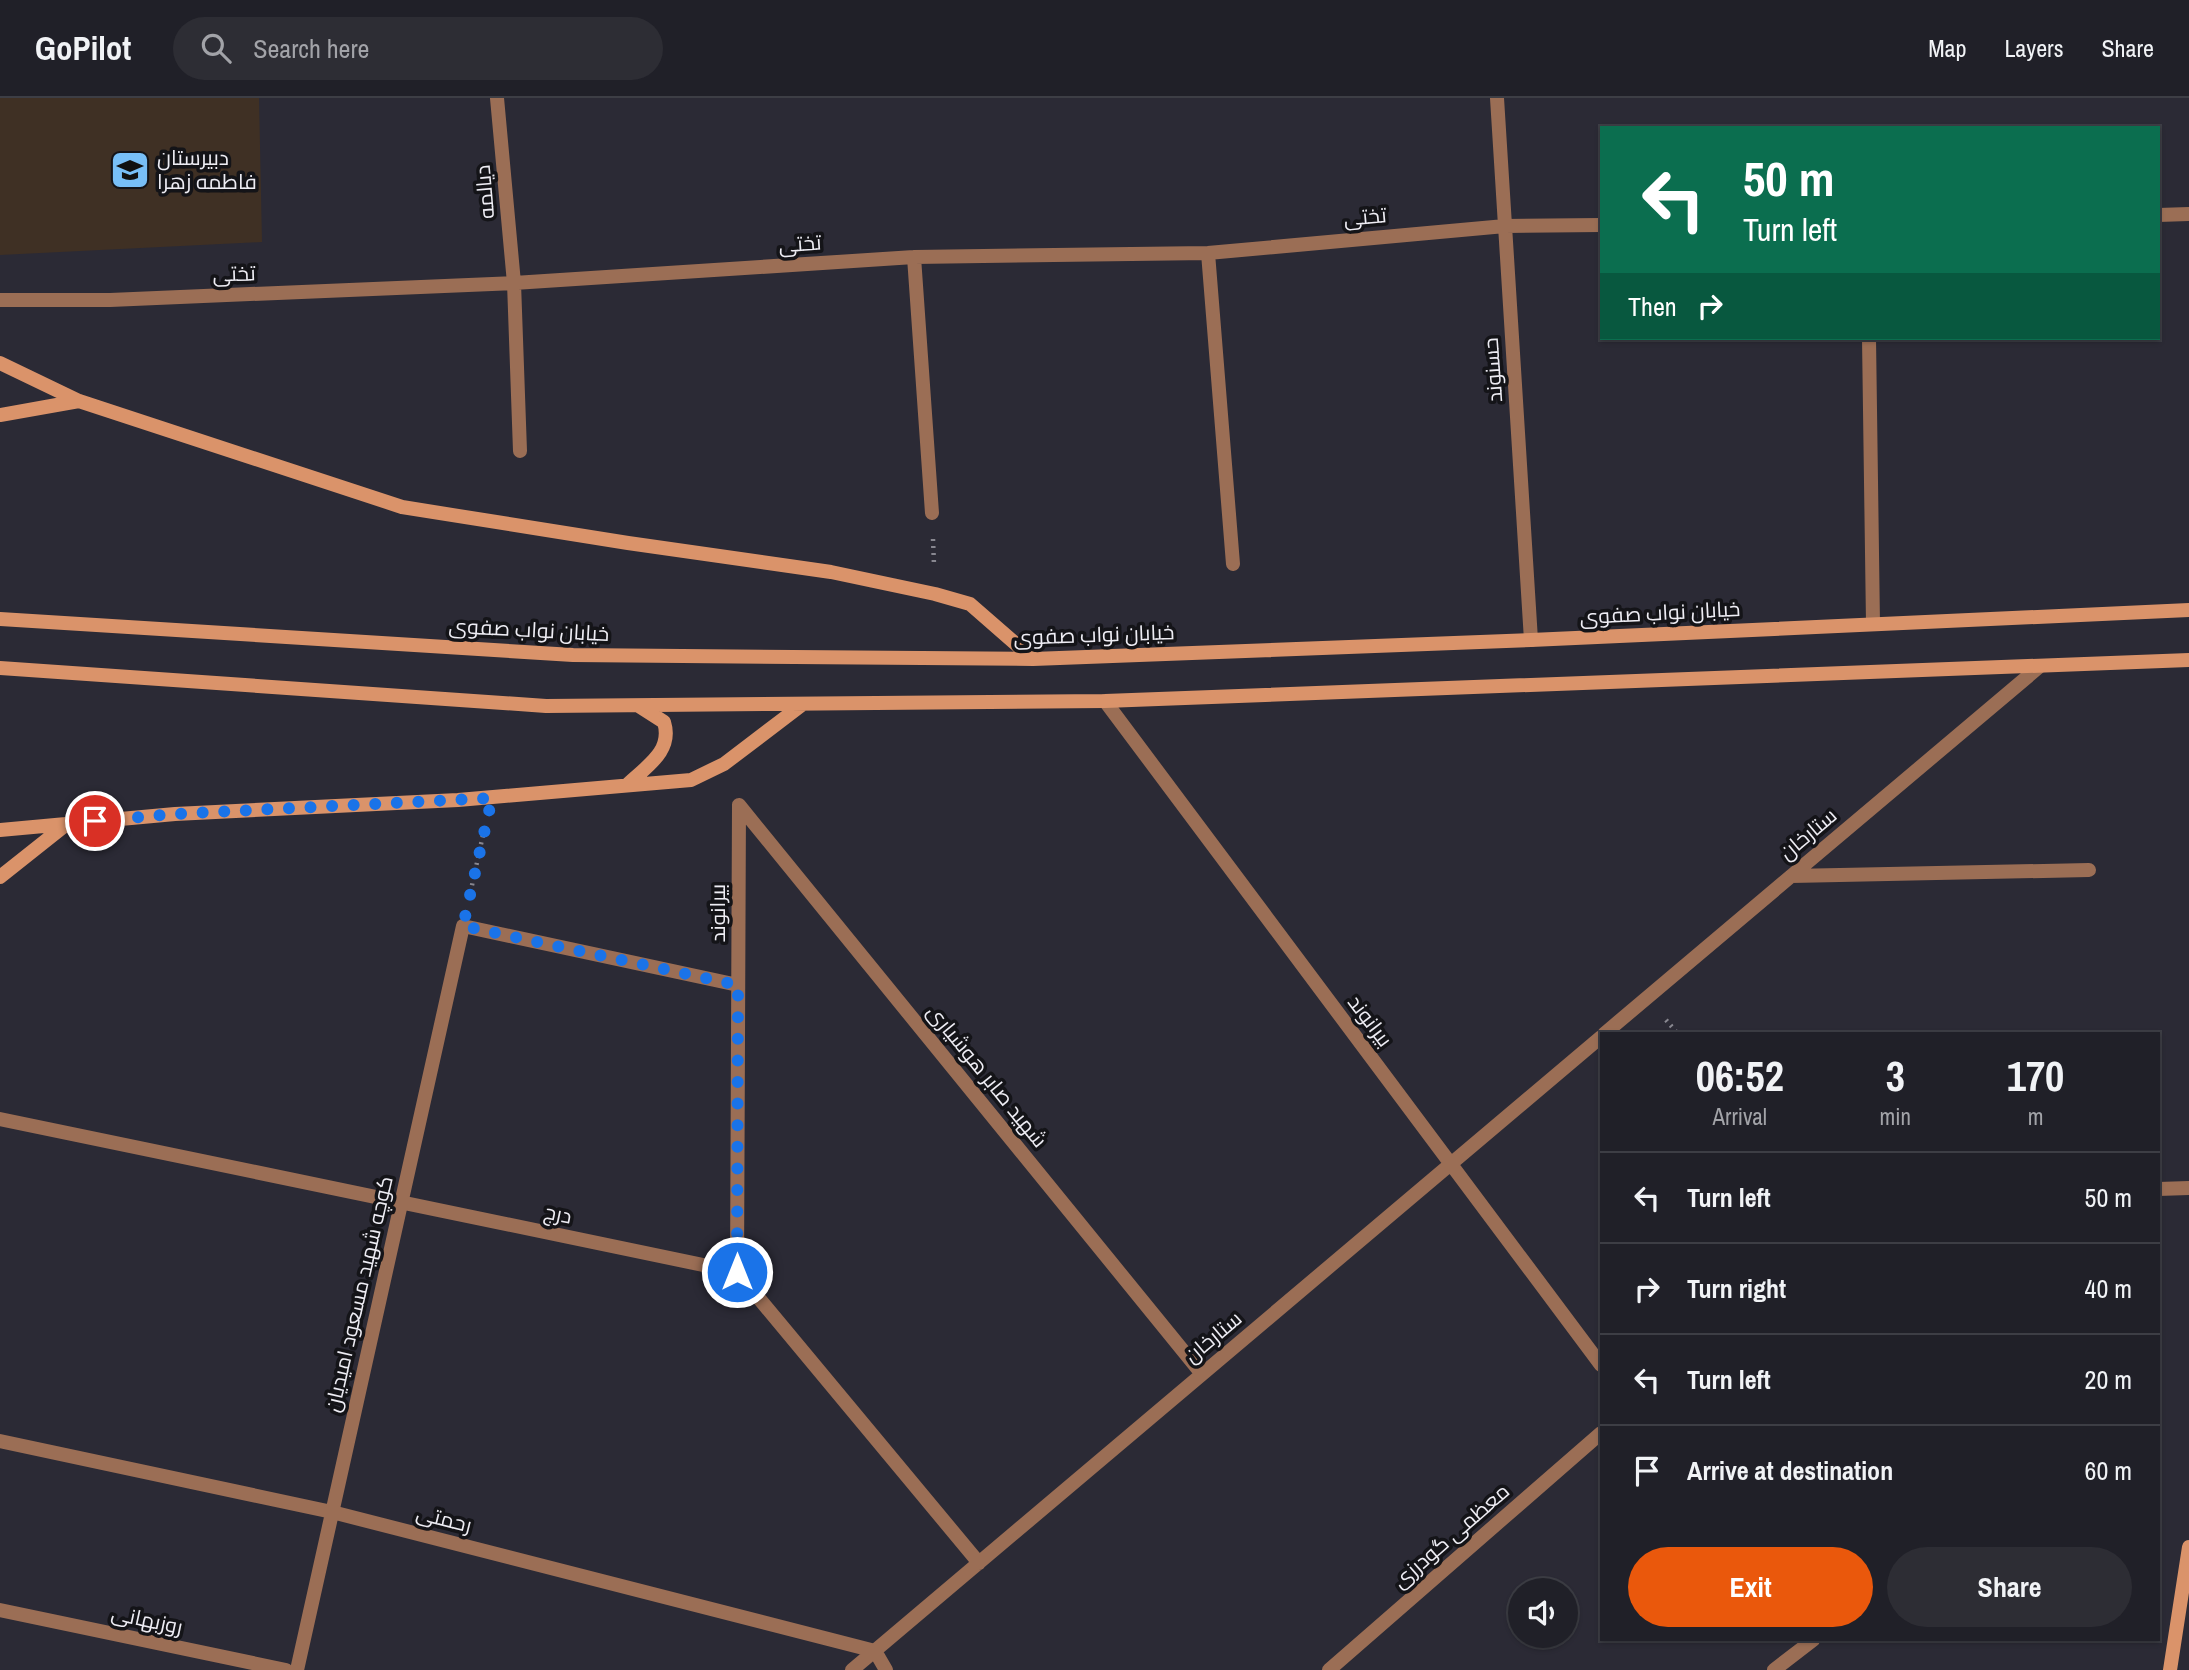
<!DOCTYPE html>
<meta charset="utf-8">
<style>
:root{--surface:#202028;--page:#2d2d34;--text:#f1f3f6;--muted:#a2a3a8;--line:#3d3e45;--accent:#ea580c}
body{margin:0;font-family:"Archivo Narrow",Cairo,sans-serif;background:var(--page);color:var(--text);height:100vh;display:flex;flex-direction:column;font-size:26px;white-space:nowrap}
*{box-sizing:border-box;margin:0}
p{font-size:23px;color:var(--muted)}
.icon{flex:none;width:38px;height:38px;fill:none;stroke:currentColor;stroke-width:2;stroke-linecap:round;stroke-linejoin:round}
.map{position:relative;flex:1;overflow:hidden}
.drawer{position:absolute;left:1600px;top:934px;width:560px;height:609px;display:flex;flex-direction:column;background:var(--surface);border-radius:0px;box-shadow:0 2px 5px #0004,0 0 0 2px var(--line)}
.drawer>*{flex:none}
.top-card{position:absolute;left:1600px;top:28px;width:560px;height:214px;border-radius:0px;box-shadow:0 2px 5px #0004,0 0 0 2px var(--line);background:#0b6e4f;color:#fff;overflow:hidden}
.tools{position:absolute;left:1508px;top:1480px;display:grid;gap:14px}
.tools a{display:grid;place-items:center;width:70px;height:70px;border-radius:50%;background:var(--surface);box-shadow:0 2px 5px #0004,0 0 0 2px var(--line);font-size:35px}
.pin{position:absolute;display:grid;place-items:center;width:60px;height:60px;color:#fff;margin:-30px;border:4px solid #fff;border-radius:50%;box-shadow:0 2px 7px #0007}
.me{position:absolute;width:77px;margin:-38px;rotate:0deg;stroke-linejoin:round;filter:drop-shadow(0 0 5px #0008)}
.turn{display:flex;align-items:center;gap:24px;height:147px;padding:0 28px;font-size:32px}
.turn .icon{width:91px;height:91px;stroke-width:2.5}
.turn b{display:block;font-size:49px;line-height:60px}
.then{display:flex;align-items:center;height:66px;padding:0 28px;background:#0003;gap:14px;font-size:26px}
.eta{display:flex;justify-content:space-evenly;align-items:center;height:119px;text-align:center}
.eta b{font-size:42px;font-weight:800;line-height:49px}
.button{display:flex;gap:14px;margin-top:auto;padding:14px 28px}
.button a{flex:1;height:80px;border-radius:42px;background:var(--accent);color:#fff;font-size:28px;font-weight:800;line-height:80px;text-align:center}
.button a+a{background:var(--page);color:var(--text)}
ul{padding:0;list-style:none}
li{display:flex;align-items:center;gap:21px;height:91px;padding:0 28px;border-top:2px solid var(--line)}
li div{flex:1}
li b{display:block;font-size:26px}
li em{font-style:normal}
header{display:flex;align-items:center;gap:42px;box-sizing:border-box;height:98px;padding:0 35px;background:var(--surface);border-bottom:2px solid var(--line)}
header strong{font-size:33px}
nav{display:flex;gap:38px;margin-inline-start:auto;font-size:24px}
.search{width:490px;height:63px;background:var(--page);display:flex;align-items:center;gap:18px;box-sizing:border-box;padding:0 24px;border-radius:38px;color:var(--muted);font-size:26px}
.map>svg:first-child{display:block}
.education{fill:#3f3024}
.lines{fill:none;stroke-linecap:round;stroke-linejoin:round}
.path{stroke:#888790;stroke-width:4.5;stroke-dasharray:2 5;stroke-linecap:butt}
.minor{stroke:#9b6e55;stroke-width:14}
.secondary{stroke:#da936a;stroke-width:14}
.route{stroke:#1a73e8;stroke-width:12;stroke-dasharray:0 21.6}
.labels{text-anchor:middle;stroke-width:7;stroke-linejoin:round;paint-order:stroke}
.poi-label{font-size:21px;fill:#eeedf4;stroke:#141418;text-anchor:start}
.street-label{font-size:21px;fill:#eeedf4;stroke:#141418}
</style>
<header>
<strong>GoPilot</strong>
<div class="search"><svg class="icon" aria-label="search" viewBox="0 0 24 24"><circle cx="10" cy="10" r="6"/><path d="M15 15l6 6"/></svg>Search here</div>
<nav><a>Map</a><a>Layers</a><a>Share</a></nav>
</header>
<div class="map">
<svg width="2189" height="1572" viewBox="0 0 2189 1572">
<rect width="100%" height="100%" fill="#2b2a35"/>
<path class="education" d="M0,0H259L262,144L0,157Z"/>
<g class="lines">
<path class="path" d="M933,441L934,467
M469,801L485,728
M1666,922L1678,936"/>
<path class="minor" d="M497,0L514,185L520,353
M1497,0L1531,542
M2158,117L2189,116
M1208,155L1233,466
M914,159L932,415
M0,202H110L514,185L914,159L1208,155L1505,128L1601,127
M1869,240L1873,526
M1105,603L1601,1267
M739,707L1202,1276
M1791,778L2089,772
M1604,936L2039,569
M0,1021L737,1174L979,1465
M2158,1091L2189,1090
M737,1174L739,707
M0,1343L332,1414L875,1553L886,1572
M0,1512L286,1572
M297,1572L463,828L738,887
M852,1572L1601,939
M1329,1572L1601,1335
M1774,1572L1813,1542"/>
<path class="secondary" d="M0,265L79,303L402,409L628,445L831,474L935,496L970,506L1033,561
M0,317L79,303
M0,521L573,557L1033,561L1531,542L2189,512
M0,570L546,608L1105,603L2189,562
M628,686C647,668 673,653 664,624L639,608
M0,732L175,716L458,702L691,682L724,666L803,606
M0,779L68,725
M2170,1572L2189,1449"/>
</g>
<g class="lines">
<path class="route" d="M95,723L175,716L492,700L463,828L738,887L737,1174"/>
</g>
<defs>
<g id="school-square" transform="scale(2.0125)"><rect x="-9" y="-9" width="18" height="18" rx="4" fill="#78bff7" stroke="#141418"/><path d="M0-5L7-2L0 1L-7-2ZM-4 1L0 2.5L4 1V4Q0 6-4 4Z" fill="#111"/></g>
</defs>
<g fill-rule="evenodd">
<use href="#school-square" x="130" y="72"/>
</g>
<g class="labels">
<g class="poi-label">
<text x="157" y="67">دبیرستان<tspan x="157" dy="24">فاطمه زهرا</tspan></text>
</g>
<g class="street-label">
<text transform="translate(485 94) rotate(-95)" y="7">دیالمه</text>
<text transform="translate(1365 119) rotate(-5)" y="7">تختی</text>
<text transform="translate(800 146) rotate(-4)" y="7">تختی</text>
<text transform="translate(234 176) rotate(-2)" y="7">تختی</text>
<text transform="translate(1493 272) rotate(-94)" y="7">حسنوند</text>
<text transform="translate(1660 515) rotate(-3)" y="7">خیابان نواب صفوی</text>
<text transform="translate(529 532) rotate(3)" y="7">خیابان نواب صفوی</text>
<text transform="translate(1094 537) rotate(-2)" y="7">خیابان نواب صفوی</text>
<text transform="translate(1808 736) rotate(-40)" y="7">ستارخان</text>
<text transform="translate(718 815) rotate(-90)" y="7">بیرانوند</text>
<text transform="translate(1370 923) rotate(53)" y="7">بیرانوند</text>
<text transform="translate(987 978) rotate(51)" y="7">شهید صابر هوشیاری</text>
<text transform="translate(558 1116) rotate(12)" y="7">درج</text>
<text transform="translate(359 1196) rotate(-77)" y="7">کوچه شهید مسعود امیدیان</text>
<text transform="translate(1213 1239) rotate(-40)" y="7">ستارخان</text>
<text transform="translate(444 1421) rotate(14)" y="7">رحمتی</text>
<text transform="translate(1451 1438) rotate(-41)" y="7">معظمی گودرزی</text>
<text transform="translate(147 1522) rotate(12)" y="7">روزبهانی</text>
</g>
</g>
</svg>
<div class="tools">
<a><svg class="icon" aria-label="sound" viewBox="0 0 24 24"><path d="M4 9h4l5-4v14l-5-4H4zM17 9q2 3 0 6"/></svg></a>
</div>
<div class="pin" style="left:95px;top:723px;background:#d93025"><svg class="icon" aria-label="arrive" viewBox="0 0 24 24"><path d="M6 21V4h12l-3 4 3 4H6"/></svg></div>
<svg class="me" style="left:737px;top:1174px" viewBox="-20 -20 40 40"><circle r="17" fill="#1a73e8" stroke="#fff" stroke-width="3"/><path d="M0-11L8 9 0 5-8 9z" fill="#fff"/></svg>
<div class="top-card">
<div class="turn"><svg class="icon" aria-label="left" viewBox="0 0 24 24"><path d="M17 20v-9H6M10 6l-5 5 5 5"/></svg><div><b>50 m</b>Turn left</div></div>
<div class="then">Then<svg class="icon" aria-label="right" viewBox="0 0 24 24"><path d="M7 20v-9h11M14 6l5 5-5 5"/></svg></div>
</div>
<section class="drawer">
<div class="eta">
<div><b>06:52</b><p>Arrival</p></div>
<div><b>3</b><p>min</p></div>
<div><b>170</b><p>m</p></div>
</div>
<ul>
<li><svg class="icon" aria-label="left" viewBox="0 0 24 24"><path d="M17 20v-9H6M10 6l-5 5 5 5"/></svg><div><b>Turn left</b></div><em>50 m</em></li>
<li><svg class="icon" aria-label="right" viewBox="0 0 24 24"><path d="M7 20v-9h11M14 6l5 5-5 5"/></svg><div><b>Turn right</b></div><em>40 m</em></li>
<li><svg class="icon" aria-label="left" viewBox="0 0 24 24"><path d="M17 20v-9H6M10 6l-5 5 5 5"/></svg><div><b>Turn left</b></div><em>20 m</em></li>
<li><svg class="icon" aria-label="arrive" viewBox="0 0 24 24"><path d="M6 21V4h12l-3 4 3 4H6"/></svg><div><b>Arrive at destination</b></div><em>60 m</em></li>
</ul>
<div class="button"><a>Exit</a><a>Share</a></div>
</section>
</div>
